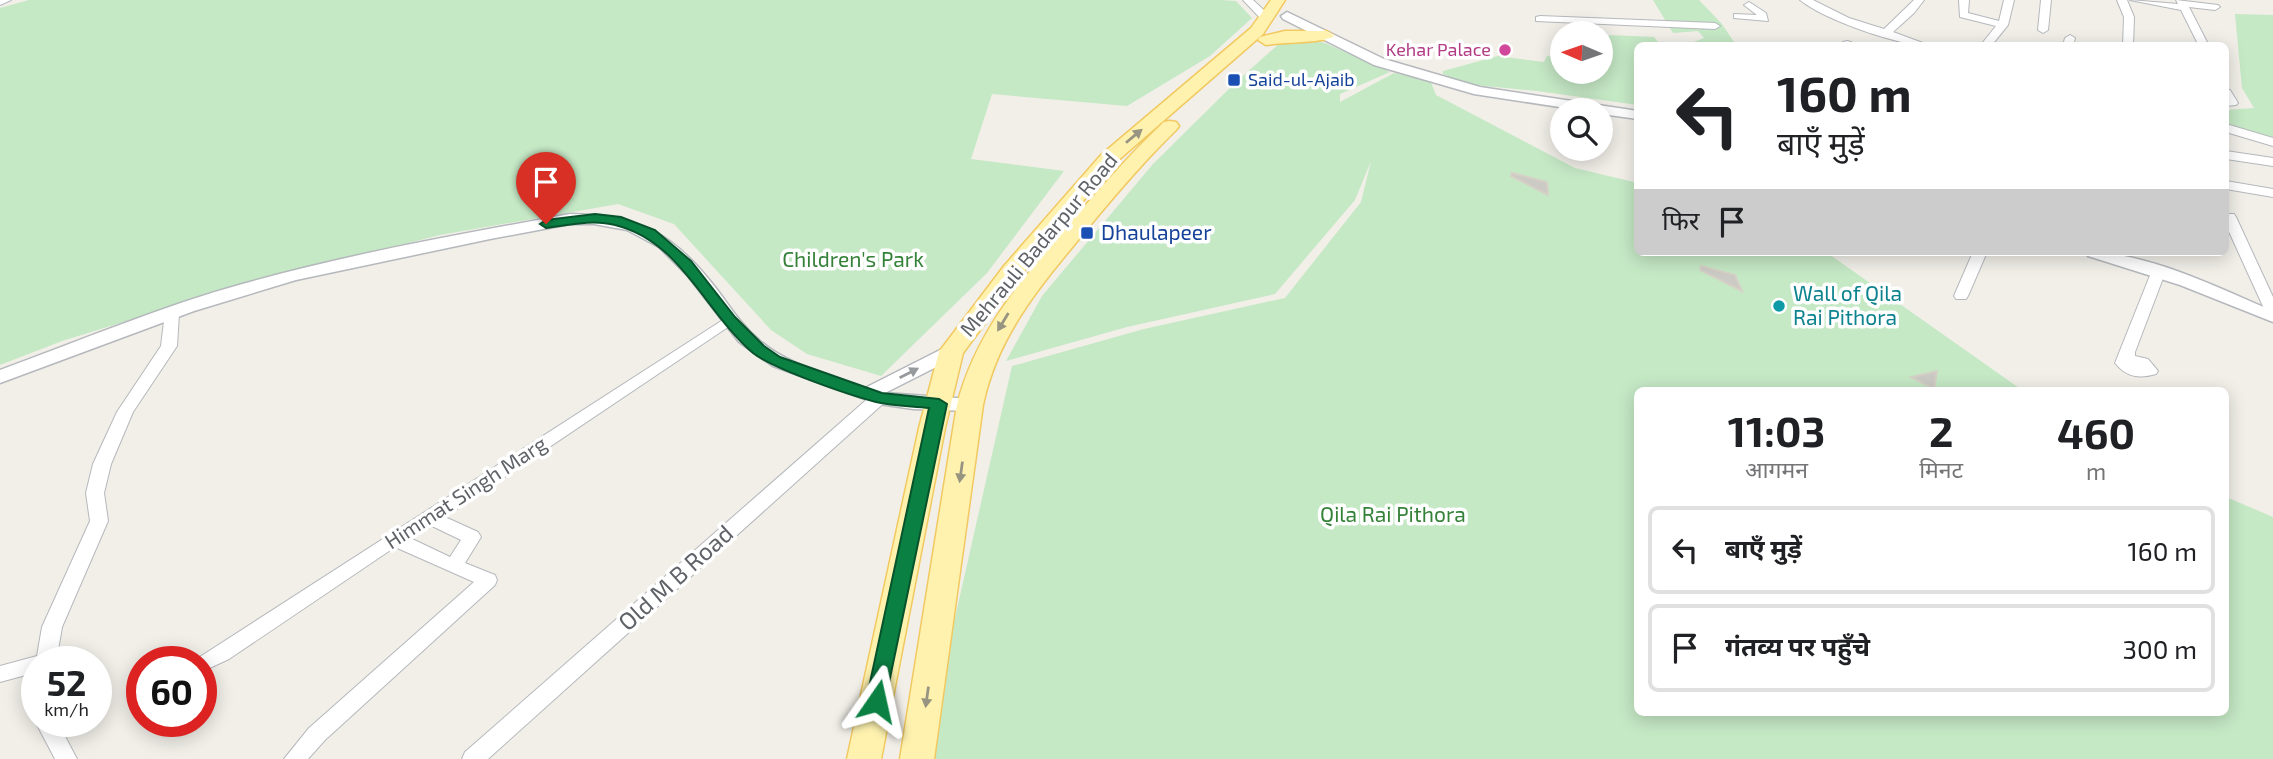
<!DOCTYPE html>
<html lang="hi">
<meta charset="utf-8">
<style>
:root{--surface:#fff;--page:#f2f2f2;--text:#202124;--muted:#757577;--line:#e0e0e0}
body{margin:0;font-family:"Exo 2","Noto Sans Devanagari",sans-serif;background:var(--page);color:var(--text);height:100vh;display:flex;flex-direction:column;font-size:26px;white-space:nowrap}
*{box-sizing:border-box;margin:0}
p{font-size:23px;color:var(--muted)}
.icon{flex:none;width:38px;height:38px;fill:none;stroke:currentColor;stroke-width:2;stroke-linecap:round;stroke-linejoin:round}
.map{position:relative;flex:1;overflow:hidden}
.side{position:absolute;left:1634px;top:387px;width:595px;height:329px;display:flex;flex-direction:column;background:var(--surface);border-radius:10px;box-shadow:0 4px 18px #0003}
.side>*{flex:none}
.banner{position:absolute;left:1634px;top:42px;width:595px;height:214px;border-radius:10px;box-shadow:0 4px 18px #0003;background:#fff;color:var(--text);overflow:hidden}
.needle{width:46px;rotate:272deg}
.buttons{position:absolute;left:1550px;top:21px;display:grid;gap:14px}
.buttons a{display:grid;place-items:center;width:63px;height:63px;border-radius:50%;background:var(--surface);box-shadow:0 4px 18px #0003;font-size:35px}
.speed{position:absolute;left:21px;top:646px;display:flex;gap:14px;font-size:35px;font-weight:700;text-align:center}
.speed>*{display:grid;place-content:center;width:91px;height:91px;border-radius:50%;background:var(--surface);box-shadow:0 4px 18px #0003;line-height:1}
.speed small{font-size:18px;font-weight:400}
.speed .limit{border:10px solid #d22;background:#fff;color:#111}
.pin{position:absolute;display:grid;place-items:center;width:60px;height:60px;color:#fff;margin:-72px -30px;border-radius:50% 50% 50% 0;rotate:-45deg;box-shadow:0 0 7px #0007}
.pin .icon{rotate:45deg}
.me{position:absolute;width:77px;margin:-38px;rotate:11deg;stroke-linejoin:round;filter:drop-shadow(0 0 5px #0008)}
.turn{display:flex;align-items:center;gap:24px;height:147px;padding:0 28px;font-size:32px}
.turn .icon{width:91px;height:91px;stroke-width:2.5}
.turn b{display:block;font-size:49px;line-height:60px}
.then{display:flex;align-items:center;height:66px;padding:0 28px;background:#0003;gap:14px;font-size:26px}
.eta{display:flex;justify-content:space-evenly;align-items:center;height:119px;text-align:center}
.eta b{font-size:42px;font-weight:700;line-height:49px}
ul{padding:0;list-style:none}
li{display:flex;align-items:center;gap:21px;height:88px;margin:0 14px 10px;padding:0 14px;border:4px solid var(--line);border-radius:10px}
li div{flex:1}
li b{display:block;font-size:26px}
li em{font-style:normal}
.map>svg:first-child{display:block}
.green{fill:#c5e8c5}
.building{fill:#cccac5;stroke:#d6d1c6;stroke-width:2}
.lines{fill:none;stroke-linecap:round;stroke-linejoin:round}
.minor-casing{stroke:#b5b8bc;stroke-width:2}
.tertiary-casing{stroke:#b5b8bc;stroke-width:3}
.secondary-casing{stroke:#b6babf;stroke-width:2}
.primary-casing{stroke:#f2c960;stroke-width:3}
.minor{fill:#fff;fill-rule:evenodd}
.tertiary{fill:#fff;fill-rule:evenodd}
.secondary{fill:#fff;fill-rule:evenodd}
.primary{fill:#fff2af;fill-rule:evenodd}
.oneway{fill:#979581}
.oneway2{fill:#979a9d}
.route{fill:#0b8043;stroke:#07532c;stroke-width:2}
.hotel-dot{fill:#d1479c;stroke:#fff;stroke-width:2.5}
.transit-dot{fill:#1a4fb4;stroke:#fff;stroke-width:2.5}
.culture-dot{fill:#0f9aa8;stroke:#fff;stroke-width:2.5}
.labels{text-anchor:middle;stroke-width:7;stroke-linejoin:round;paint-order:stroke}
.far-hotel-label{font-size:18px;fill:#b23c85;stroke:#fff;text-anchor:end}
.far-transit-label{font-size:18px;fill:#164399;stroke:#fff;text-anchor:start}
.transit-label{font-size:21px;fill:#164399;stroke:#fff;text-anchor:start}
.street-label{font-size:21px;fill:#5f6368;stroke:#fff}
.park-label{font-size:21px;fill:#348238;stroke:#fff}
.culture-label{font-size:21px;fill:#0d838f;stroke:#fff;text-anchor:start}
.near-street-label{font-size:24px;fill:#5f6368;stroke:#fff}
</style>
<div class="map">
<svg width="2273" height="759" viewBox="0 0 2273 759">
<rect width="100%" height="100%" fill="#f1efe8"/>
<path class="green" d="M29,0H1221L1236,1L1252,18L1210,56L1127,106L992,94L971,159L1064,171L987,273L881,376L807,354L771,330L674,224L618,204L440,235L243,285L62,341L0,365V8Z
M1653,0H1699L1722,24L1736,45L1638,46V105L1537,91L1465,84L1443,74V71L1498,56L1544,62L1547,56L1563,57V72H1601V61H1605L1609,35L1654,37L1658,42L1686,45L1704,38L1698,31L1673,33Z
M2235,14L2273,15V138L2226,125V110L2254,108L2242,88Z
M1308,39L1325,43L1390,72L1340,94V102L1394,73L1430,80L1436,95L1575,168L1638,183V252H1826L2022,390H1638V712H2226V497L2273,517V759H923L1012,366L1144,329L1285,298L1361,202L1371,161L1355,200L1275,294L1127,327L1006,361L1042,296L1153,164L1235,83L1281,42Z"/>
<path class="building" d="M1512,173L1547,182L1548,195L1511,176Z
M1701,266L1735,275L1742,291L1700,270Z
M1937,371L1934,389L1911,377Z"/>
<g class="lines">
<g class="minor-casing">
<path id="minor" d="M1243,0H1253L1270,16V20H1262Z
M1800,0H1813L1849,18L1884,29L1914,0H1924L1914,13L1893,32L1931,46C1899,46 1825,20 1800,0Z
M1959,0H1969L1968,13L1999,21L2004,0H2014L2008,25L1991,46H1980L1996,26L1960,17Z
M2041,0H2051L2048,30L2043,33L2038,30Z
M2117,0H2127L2134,17L2133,46H2123L2124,17Z
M2130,0L2178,4L2176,0L2218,5L2220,7L2215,10L2189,7L2209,46H2199L2181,10Z
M1749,2L1766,13L1768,21L1734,18V14L1757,15L1744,5Z
M1540,16L1715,23L1720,26L1715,29L1536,21V17Z
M2070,35L2075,38L2073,46H2063L2065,38Z
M1847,41L1851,42L1853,46H1843V42Z
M2226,89L2230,90L2238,103L2236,105L2226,106Z
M2226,124L2273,138V146L2226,132Z
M2226,151L2273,158V166L2226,159Z
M2226,181L2273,189V197L2226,189Z
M2226,214H2234L2236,217L2273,297V317L2266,313L2226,225Z
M1973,252H1987L1968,296L1966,299H1956L1954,296Z
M2158,269L2165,273L2135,352V356L2148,359L2158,371L2156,374C2139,379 2126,377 2115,363L2151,273Z
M172,309L179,313L177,346L133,412L111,464L104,493L108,521L62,627L56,662H37V672L0,682V666L37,656L42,627L90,521L86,493L93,464L117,412L161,346L165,313Z
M729,316L736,320L734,323L445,517L478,532L481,537L465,563L495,575L497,580L495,585L325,740L308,759H284L309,728L474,582L395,547L229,659L201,672V662H192ZM432,526L461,540L450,557L410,538Z
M879,393L885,394L887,398L885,402L488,759H462L465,752L873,394Z
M37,718V721H57L77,759H55L35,721Z"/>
</g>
<g class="tertiary-casing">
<path id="tertiary" d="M1287,12L1384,59L1480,87L1638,111V119L1601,114V110H1579L1474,94L1374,65L1283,19L1281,16Z
M570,214C639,215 673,233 715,287C729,305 741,325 759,340C787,365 830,375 865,388L944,348H958L960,352L958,356L885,393L970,399L977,401L980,405L977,409L970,411L913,409L879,404L773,366L739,342L688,276L659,247L627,230L594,224H570L490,239L296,280L194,311L0,383V370C82,340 162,306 246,283C353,253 462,234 570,214Z
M2086,252C2147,252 2216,287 2273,311V322L2180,285L2088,256Z"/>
</g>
<g class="secondary-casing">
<path id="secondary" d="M0,0H11L0,5Z"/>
</g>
<g class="primary-casing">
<path id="primary" d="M1271,0H1285L1263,34L1115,163L1020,276L963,353L945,428L881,759H847L919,428L939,352L1004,266L1101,155L1251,28Z
M1285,31H1326L1334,36C1326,43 1281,42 1266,45L1258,40L1260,37Z
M1170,121L1176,122L1179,126L1176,130C1141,164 1110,201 1079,239C1036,291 997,338 983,405L934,759H900L957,405C975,334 1019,283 1065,229C1097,192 1128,156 1164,122Z"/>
</g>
<use href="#minor" class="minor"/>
<use href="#tertiary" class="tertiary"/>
<use href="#secondary" class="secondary"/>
<use href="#primary" class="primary"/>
</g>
<defs><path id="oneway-solid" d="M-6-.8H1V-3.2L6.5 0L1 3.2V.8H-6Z" transform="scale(1.75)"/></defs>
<g class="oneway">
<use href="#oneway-solid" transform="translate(1134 136) rotate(-40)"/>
<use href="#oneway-solid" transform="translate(1003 322) rotate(121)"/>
<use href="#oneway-solid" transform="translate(961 472) rotate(98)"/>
<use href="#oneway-solid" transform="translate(927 697) rotate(98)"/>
</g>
<use class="oneway2" href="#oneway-solid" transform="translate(909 373) rotate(-27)"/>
<path class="route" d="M595,214L621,217L655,230L691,261L735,317L764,346L780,357L882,393L939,399L947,404L884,707L877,709L869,707L866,701L929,408C912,406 893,406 876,402C849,395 773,369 753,353C705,312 681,241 615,225C593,219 568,225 546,228L540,224L546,220Z"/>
<circle class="hotel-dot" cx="1505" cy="50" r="7"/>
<g class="transit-dot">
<rect x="1227" y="73" width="14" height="14" rx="3.5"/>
<rect x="1080" y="226" width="14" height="14" rx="3.5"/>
</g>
<circle class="culture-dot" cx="1779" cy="306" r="7"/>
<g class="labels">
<g class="far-hotel-label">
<text x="1491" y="56">Kehar Palace</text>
</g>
<g class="far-transit-label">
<text x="1248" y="86">Said-ul-Ajaib</text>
</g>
<g class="transit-label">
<text x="1101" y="240">Dhaulapeer</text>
</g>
<g class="street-label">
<text transform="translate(1039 245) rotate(-50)" y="7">Mehrauli Badarpur Road</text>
<text transform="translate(466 493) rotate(-33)" y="7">Himmat Singh Marg</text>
</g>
<g class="park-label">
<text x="853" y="267">Children's Park</text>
<text x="1393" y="522">Qila Rai Pithora</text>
</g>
<g class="culture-label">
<text x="1793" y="301">Wall of Qila<tspan x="1793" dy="24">Rai Pithora</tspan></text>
</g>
<g class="near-street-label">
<text transform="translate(676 578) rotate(-42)" y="8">Old M B Road</text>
</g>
</g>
</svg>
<div class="buttons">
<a><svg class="needle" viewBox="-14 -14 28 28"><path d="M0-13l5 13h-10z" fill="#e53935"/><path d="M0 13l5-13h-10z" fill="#757577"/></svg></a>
<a><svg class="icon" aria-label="search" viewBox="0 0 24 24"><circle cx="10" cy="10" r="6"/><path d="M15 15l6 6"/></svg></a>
</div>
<div class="speed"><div>52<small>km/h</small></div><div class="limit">60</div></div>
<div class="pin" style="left:546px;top:224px;background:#d93025"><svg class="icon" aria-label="arrive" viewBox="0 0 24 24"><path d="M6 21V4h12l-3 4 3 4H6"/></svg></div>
<svg class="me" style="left:877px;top:701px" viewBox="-20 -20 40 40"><path d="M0-17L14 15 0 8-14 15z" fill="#0b8043" stroke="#fff" stroke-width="4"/></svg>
<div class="banner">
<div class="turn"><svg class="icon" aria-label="left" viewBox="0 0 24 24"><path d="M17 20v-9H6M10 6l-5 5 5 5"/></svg><div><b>160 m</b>बाएँ मुड़ें</div></div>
<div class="then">फिर<svg class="icon" aria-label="arrive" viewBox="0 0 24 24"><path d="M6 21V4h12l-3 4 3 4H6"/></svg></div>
</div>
<section class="side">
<div class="eta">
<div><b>11:03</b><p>आगमन</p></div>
<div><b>2</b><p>मिनट</p></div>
<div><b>460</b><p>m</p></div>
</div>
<ul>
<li><svg class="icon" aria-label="left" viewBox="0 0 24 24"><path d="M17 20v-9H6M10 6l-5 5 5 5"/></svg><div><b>बाएँ मुड़ें</b></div><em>160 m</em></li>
<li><svg class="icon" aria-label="arrive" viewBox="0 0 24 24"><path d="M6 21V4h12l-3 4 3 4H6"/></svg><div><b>गंतव्य पर पहुँचे</b></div><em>300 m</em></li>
</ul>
</section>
</div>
